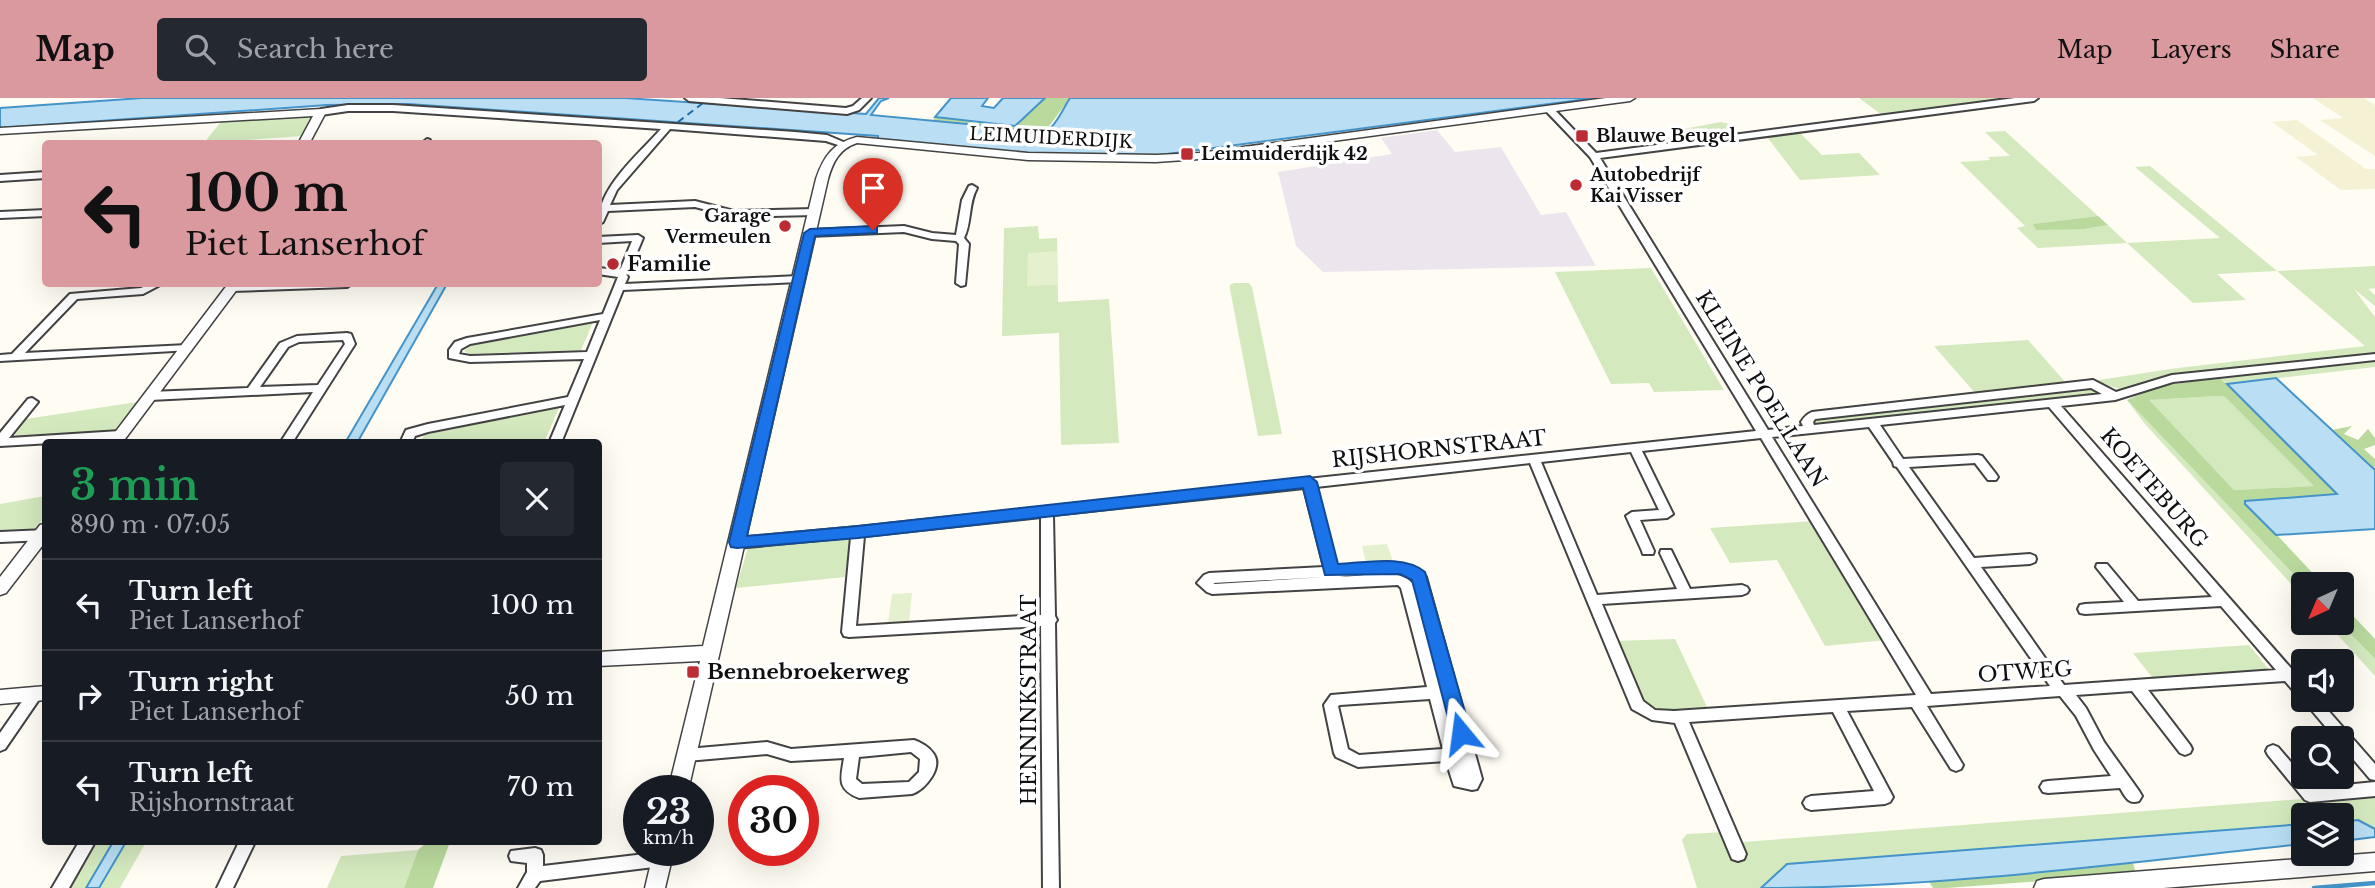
<!DOCTYPE html>
<meta charset="utf-8">
<style>
:root{--surface:#171b24;--page:#242831;--text:#f1f3f6;--muted:#9ea1a6;--line:#363941;--accent:#da999e}
body{margin:0;font-family:"Libre Baskerville",serif;background:var(--page);color:var(--text);height:100vh;display:flex;flex-direction:column;font-size:26px;white-space:nowrap}
*{box-sizing:border-box;margin:0}
p{font-size:23px;color:var(--muted)}
.icon{flex:none;width:38px;height:38px;fill:none;stroke:currentColor;stroke-width:2;stroke-linecap:round;stroke-linejoin:round}
.map{position:relative;flex:1;overflow:hidden}
.sheet{position:absolute;left:42px;top:341px;width:560px;height:406px;display:flex;flex-direction:column;background:var(--surface);border-radius:7px;box-shadow:0 7px 28px #0002}
.sheet>*{flex:none}
.hud{position:absolute;left:42px;top:42px;width:560px;height:147px;border-radius:7px;box-shadow:0 7px 28px #0002;background:#da999e;color:#111;overflow:hidden}
.needle{width:46px;rotate:224deg}
.buttons{position:absolute;left:2291px;top:474px;display:grid;gap:14px}
.buttons a{display:grid;place-items:center;width:63px;height:63px;border-radius:7px;background:var(--surface);box-shadow:0 7px 28px #0002;font-size:35px}
.speed{position:absolute;left:623px;top:677px;display:flex;gap:14px;font-size:35px;font-weight:700;text-align:center}
.speed>*{display:grid;place-content:center;width:91px;height:91px;border-radius:50%;background:var(--surface);box-shadow:0 7px 28px #0002;line-height:1}
.speed small{font-size:18px;font-weight:400}
.speed .limit{border:10px solid #d22;background:#fff;color:#111}
.pin{position:absolute;display:grid;place-items:center;width:60px;height:60px;color:#fff;margin:-72px -30px;border-radius:50% 50% 50% 0;rotate:-45deg;box-shadow:0 0 7px #0007}
.pin .icon{rotate:45deg}
.me{position:absolute;width:77px;margin:-38px;rotate:344deg;stroke-linejoin:round;filter:drop-shadow(0 0 5px #0008)}
.turn{display:flex;align-items:center;gap:24px;height:147px;padding:0 28px;font-size:32px}
.turn .icon{width:91px;height:91px;stroke-width:2.5}
.turn b{display:block;font-size:49px;line-height:60px}
.round{display:grid;place-items:center;flex:none;width:74px;height:74px;border-radius:7px;background:var(--page)}
.headline{display:flex;align-items:center;justify-content:space-between;height:119px;padding:0 28px}
h1{font-size:42px;font-weight:600;line-height:52px;color:#1e9e55}
ul{padding:0;list-style:none}
li{display:flex;align-items:center;gap:21px;height:91px;padding:0 28px;border-top:2px solid var(--line)}
li div{flex:1}
li b{display:block;font-size:26px}
li em{font-style:normal}
header{display:flex;align-items:center;gap:42px;box-sizing:border-box;height:98px;padding:0 35px;background:var(--accent);color:#111}
header strong{font-size:33px}
nav{display:flex;gap:38px;margin-inline-start:auto;font-size:24px}
.search{width:490px;height:63px;background:var(--page);display:flex;align-items:center;gap:18px;box-sizing:border-box;padding:0 24px;border-radius:7px;color:var(--muted);font-size:26px}
.map>svg:first-child{display:block}
.industrial{fill:#ede5ee}
.farmland{fill:#f4f1d4}
.green{fill:#d4e9be}
.forest{fill:#b9d99d;fill-rule:evenodd}
.pitch{fill:#e5f0cf}
.water{fill:#badff4;stroke:#4494c9;stroke-width:2}
.lines{fill:none;stroke-linecap:round;stroke-linejoin:round}
.stream{stroke:#4494c9;stroke-width:4.5}
.ferry{stroke:#1c679f;stroke-width:2;stroke-dasharray:7 5;stroke-linecap:butt}
.minor-casing{stroke:#434343;stroke-width:4}
.tertiary-casing{stroke:#434343;stroke-width:3}
.minor{fill:#fff;fill-rule:evenodd}
.tertiary{fill:#fff;fill-rule:evenodd}
.route{fill:#1a73e8;stroke:#114b97;stroke-width:2}
.poi-dot{fill:#bd2c33;stroke:#fff;stroke-width:2.5}
.labels{text-anchor:middle;stroke-width:7;stroke-linejoin:round;paint-order:stroke}
.far-poi-label{font-size:18px;font-weight:bold;fill:#101010;stroke:#fff;text-anchor:start}
.far-street-label{font-size:18px;fill:#101010;stroke:#fff}
.poi-label{font-size:21px;font-weight:bold;fill:#101010;stroke:#fff;text-anchor:start}
.street-label{font-size:21px;fill:#101010;stroke:#fff}
</style>
<header>
<strong>Map</strong>
<div class="search"><svg class="icon" aria-label="search" viewBox="0 0 24 24"><circle cx="10" cy="10" r="6"/><path d="M15 15l6 6"/></svg>Search here</div>
<nav><a>Map</a><a>Layers</a><a>Share</a></nav>
</header>
<div class="map">
<svg width="2375" height="790" viewBox="0 0 2375 790">
<rect width="100%" height="100%" fill="#fffcf4"/>
<path class="industrial" d="M1437,32L1455,54L1501,49L1541,117L1566,114L1596,168L1323,174L1296,148L1278,74L1392,56L1381,40Z"/>
<path class="farmland" d="M2313,0H2364L2375,7V58L2320,22L2343,20Z
M2297,22L2366,71H2375V91L2341,92L2296,59L2318,57L2272,24Z"/>
<path class="green" d="M1859,0H2017L1882,17Z
M312,16L301,38L204,45L223,21Z
M1721,24L1730,26L1742,36L1650,48L1646,42L1681,38L1684,31Z
M2005,33L2098,118L2034,126L2085,131L2108,127L2127,145L2220,140L2135,69L2150,68L2277,173L2375,168V190L2368,191L2375,197V208L2354,191L2375,219V256L2176,277L2145,283L2123,292L2093,283L2170,271L2365,248L2277,173L2217,176L2246,202L2193,205L2127,145L2038,150L2017,130L2025,128L1960,64L1990,62L1988,59L2010,58L1985,34Z
M1799,34L1822,57L1859,55L1880,77L1800,82L1767,39Z
M1038,128L1039,141L1057,140L1058,204L1109,201L1119,345L1061,347L1059,235L1002,238L1004,130Z
M1651,170L1724,292L1654,294L1649,285L1611,286L1555,174Z
M1234,185H1249L1252,189L1282,336L1258,338L1230,191V187Z
M594,222L581,252L470,256L464,253L473,246Z
M2028,242L2067,286L1975,295L1934,248Z
M2375,262V269L2227,286L2219,279Z
M2091,291L2100,296L1812,328L1809,322Z
M2219,298L2225,299L2315,388L2234,392L2148,302Z
M2127,302L2303,486V499L2145,326Z
M137,304L110,338L17,340L15,336L26,321Z
M560,307L544,345H420L425,335Z
M45,398V418L34,433L0,435V406Z
M1814,423L1886,542L1825,548L1777,462L1730,465L1710,430Z
M847,439L850,441L845,479L736,490L748,449Z
M2327,525H2340L2375,561V578Z
M1675,541L1708,611L1650,614L1645,612L1614,543Z
M2249,547L2270,573L2155,583L2133,555Z
M2375,699V731L2358,722L2342,724V718H2303V726L1787,766L1761,790H1697L1682,742L1687,736L1724,734L1730,745L2302,701L2304,704Z
M96,744H146L120,790H68Z
M418,752L404,790H327L341,758Z"/>
<path class="forest" d="M1045,0H1070L1044,35L933,23L935,19L1015,28Z
M2098,118L2108,127L2085,131L2036,132L2033,126Z
M2219,279L2338,396L2245,403L2323,486H2303L2127,302L2156,289ZM2219,298L2225,299L2314,388L2234,392L2149,302Z
M2352,328L2344,336L2358,342L2368,331L2375,340V347L2364,351L2375,361V372L2332,332Z
M2342,506L2375,541V561L2340,525Z
M427,744H450L433,790H404L418,752Z
M2133,765L2136,776L1947,790H1933L1928,782Z"/>
<path class="pitch" d="M1057,153L1058,187L1027,188L1028,155Z
M1387,446L1393,464L1366,465L1362,448Z
M912,495L909,524L888,525L892,496Z"/>
<path class="water" d="M142,0H625L866,16L879,0H889L881,3L871,17L999,29L1039,36C1054,34 1062,12 1070,0H1595L1145,59L1021,55L878,41V38L408,6L327,7L0,30V10Z
M951,0H988L982,8L994,10L1003,0H1045L1015,28L935,19Z
M438,186H447L357,345H345Z
M2276,280L2375,372V431L2276,437L2245,406V403L2337,396L2227,286Z
M2358,722L2375,731V739L2342,743V724Z
M2303,726V746C2123,765 1942,790 1761,790L1787,766Z
M113,744H126L99,790H86Z"/>
<g class="lines">
<path class="stream" d="M2314,790L2375,785"/>
<path class="ferry" d="M678,24L703,5"/>
<g class="minor-casing">
<path id="minor" d="M685,0H720L846,10L853,8L862,0H871L859,12L847,16L689,3Z
M2015,0H2038L2034,3L1600,60L1768,332L1803,328L1801,324C1804,319 1807,316 1812,314L2093,282L2116,294L2172,277L2375,256V262L2173,284L2115,302L2061,308L2303,584V600L2298,598L2285,583L2148,592L2190,647L2192,651L2190,655L2185,657L2180,655L2132,593L2076,597L2086,610L2104,644L2139,693L2142,698L2139,703C2128,707 2125,698 2120,690L2048,695L2043,694L2040,689L2043,684L2048,683L2111,678L2094,652L2076,618L2060,598L1927,608L1963,667L1961,671L1956,673L1951,671L1912,609L1847,613L1893,699L1890,704L1885,706L1811,712L1806,710L1803,705L1806,700L1811,698L1874,693L1833,614L1689,624L1746,756L1744,761L1738,763L1732,761L1675,625L1652,622L1632,611L1530,365L1316,389L1337,469C1361,467 1410,457 1426,479L1482,681L1477,691L1472,692L1454,688L1446,663L1358,669L1336,659L1334,655L1324,607L1331,597L1427,589L1401,490L1398,487L1212,496L1207,494L1197,485L1204,477L1209,475L1324,469L1304,390L1053,417L1055,518L1057,522L1055,525L1059,790H1043L1041,528L849,539L844,538L842,534L851,439L737,450L732,448L731,445L732,442L737,440L858,429L1756,333L1590,59L1546,13V9H1552L1596,55ZM2091,290L2102,296L1814,327L1813,324L1815,321ZM2049,309L2212,499L2138,503L2107,466H2097L2096,469L2124,504L2085,506L2080,507L2078,511L2080,515L2085,516L2221,508L2276,572L2064,587L1981,469L2030,466L2035,464L2036,461L2035,458L2030,456L1974,460L1909,369L1975,365L1988,382H1996L1998,379L1996,376L1982,358L1978,357L1903,361L1880,327ZM1869,329L1893,364L1894,368L1897,369L2050,588L1931,596L1772,339ZM1761,340L1916,597L1674,613L1655,612L1643,603L1602,506L1742,497L1747,495L1749,492L1747,489L1742,487L1690,491L1671,452H1661L1660,455L1677,491L1597,497L1541,364L1631,354L1659,412L1632,414L1626,418L1642,453L1643,456H1653L1654,453L1640,422L1667,420L1673,416L1642,353ZM1041,419V517L856,528L864,438ZM1400,475L1408,477L1413,481L1442,588L1412,485C1394,467 1360,481 1339,478ZM1326,479L1215,486L1213,485ZM1444,599H1445L1458,650ZM1430,601L1443,651L1359,657L1348,651L1338,608L1340,607Z
M348,7H393L795,34L827,37L848,46L844,49L826,43L670,31L617,92L610,107L695,103L734,113L814,111L819,114L814,117L734,119L695,109L608,113L603,124L598,127C598,89 637,58 661,31L393,13H348L321,17L317,14L321,11Z
M427,41L430,42V46H421Z
M46,74V80L0,83V77Z
M972,87L977,90C968,106 972,124 964,140L969,146L965,187L961,188L956,185L959,146L956,143L932,141L904,134L810,138L805,135L810,132L904,128L932,135L956,137L962,102L969,88Z
M46,112V118L0,120V114Z
M638,137L643,140L630,171L626,176L628,179L625,186L798,178L803,181L798,184L623,192L561,345H549L565,307L428,334L415,338L412,345H400L406,332L428,326L568,299L584,261L470,264L449,260V252L455,244L467,240L603,216L618,179L598,176V170L618,172L621,170L632,143L598,145V139ZM600,222L587,254L470,258L459,256L461,251L470,246Z
M150,186H162L143,196L77,201L25,255L187,247L191,248L192,250L191,252L0,263V257L12,256L70,196L141,190Z
M273,186H352L347,189L232,193L227,190L232,187Z
M347,235L351,236L355,246L292,345H280L313,294L150,302L144,298L150,294L248,290L280,245L297,238ZM343,242L345,246L318,287L260,289L288,249L299,244Z
M32,300L38,304L9,340L120,333L126,337L120,341L0,348V335L28,301Z
M46,432V442L0,444V434Z
M35,590L40,592L42,596L40,600L5,651L0,653V635L30,592Z
M2303,602H2319L2375,666V682L2370,681L2342,648V640H2335Z
M914,642C920,644 929,649 933,655C944,669 925,692 912,696L859,700C836,691 841,680 844,660L791,663L767,656L687,663L682,661L680,657L682,653L687,651L767,644L791,651ZM911,654L920,661L919,674L909,684L862,686L856,681L859,659Z
M2273,647L2278,649L2313,690L2375,684V698L2310,704L2305,702L2268,657L2266,653L2268,649Z
M79,744H95L69,790H52Z
M239,744H255L233,790H217Z
M535,750L541,752L543,757V768L662,754L668,756L670,761L668,766L662,768L540,783L535,790H518L527,774V765L511,763L509,758L511,753Z"/>
</g>
<g class="tertiary-casing">
<path id="tertiary" d="M1606,0H1635L1630,3L1199,61L1156,64L1028,62L857,45C839,51 833,64 828,81L688,693H668L700,563L598,568V554L703,548L816,81C824,58 833,45 857,39L1028,55L1156,57L1199,55Z
M321,11L326,14L309,46H298L313,18L0,36V30Z
M228,186H241L122,345H107Z
M46,425V443L6,495L0,497V479L40,427Z
M46,588V602L0,606V592Z
M654,752H674L665,790H645Z
M2375,755V773L2163,790H2034L2037,783L2044,781Z"/>
</g>
<use href="#minor" class="minor"/>
<use href="#tertiary" class="tertiary"/>
</g>
<path class="route" d="M873,128L877,129V135L815,138L747,438L858,428L1310,378L1317,384L1338,466C1365,465 1404,456 1425,474L1471,635L1468,641L1461,643L1455,641L1452,635L1412,482L1400,476L1325,477L1303,390L858,440L737,450L731,449L729,444L804,135L810,131Z"/>
<g class="poi-dot">
<rect x="1575" y="31" width="14" height="14" rx="3.5"/>
<rect x="1180" y="49" width="14" height="14" rx="3.5"/>
<circle cx="1576" cy="87" r="7"/>
<circle cx="785" cy="128" r="7"/>
<circle cx="613" cy="166" r="7"/>
<rect x="686" y="567" width="14" height="14" rx="3.5"/>
</g>
<g class="labels">
<g class="far-poi-label">
<text x="1596" y="44">Blauwe Beugel</text>
<text x="1201" y="62">Leimuiderdijk 42</text>
<text x="1590" y="83">Autobedrijf<tspan x="1590" dy="21">Kai Visser</tspan></text>
<text x="771" y="124" text-anchor="end">Garage<tspan x="771" dy="21">Vermeulen</tspan></text>
</g>
<g class="far-street-label">
<text transform="translate(1051 40) rotate(3)" y="6">LEIMUIDERDIJK</text>
</g>
<g class="poi-label">
<text x="627" y="173">Familie</text>
<text x="707" y="581">Bennebroekerweg</text>
</g>
<g class="street-label">
<text transform="translate(1761 291) rotate(58)" y="7">KLEINE POELLAAN</text>
<text transform="translate(1439 351) rotate(-6)" y="7">RIJSHORNSTRAAT</text>
<text transform="translate(2154 390) rotate(49)" y="7">KOETEBURG</text>
<text transform="translate(2025 574) rotate(-4)" y="7">OTWEG</text>
<text transform="translate(1029 602) rotate(-90)" y="7">HENNINKSTRAAT</text>
</g>
</g>
</svg>
<div class="buttons">
<a><svg class="needle" viewBox="-14 -14 28 28"><path d="M0-13l5 13h-10z" fill="#e53935"/><path d="M0 13l5-13h-10z" fill="#9ea1a6"/></svg></a>
<a><svg class="icon" aria-label="sound" viewBox="0 0 24 24"><path d="M4 9h4l5-4v14l-5-4H4zM17 9q2 3 0 6"/></svg></a>
<a><svg class="icon" aria-label="search" viewBox="0 0 24 24"><circle cx="10" cy="10" r="6"/><path d="M15 15l6 6"/></svg></a>
<a><svg class="icon" aria-label="layers" viewBox="0 0 24 24"><path d="M12 4l9 5-9 5-9-5zM3 14l9 5 9-5"/></svg></a>
</div>
<div class="speed"><div>23<small>km/h</small></div><div class="limit">30</div></div>
<div class="pin" style="left:873px;top:132px;background:#d93025"><svg class="icon" aria-label="arrive" viewBox="0 0 24 24"><path d="M6 21V4h12l-3 4 3 4H6"/></svg></div>
<svg class="me" style="left:1461px;top:635px" viewBox="-20 -20 40 40"><path d="M0-17L14 15 0 8-14 15z" fill="#1a73e8" stroke="#fff" stroke-width="4"/></svg>
<div class="hud">
<div class="turn"><svg class="icon" aria-label="left" viewBox="0 0 24 24"><path d="M17 20v-9H6M10 6l-5 5 5 5"/></svg><div><b>100 m</b>Piet Lanserhof</div></div>
</div>
<section class="sheet">
<div class="headline"><div><h1>3 min</h1><p>890 m · 07:05</p></div><a class="round"><svg class="icon" aria-label="close" viewBox="0 0 24 24"><path d="M6 6l12 12M18 6L6 18"/></svg></a></div>
<ul>
<li><svg class="icon" aria-label="left" viewBox="0 0 24 24"><path d="M17 20v-9H6M10 6l-5 5 5 5"/></svg><div><b>Turn left</b><p>Piet Lanserhof</p></div><em>100 m</em></li>
<li><svg class="icon" aria-label="right" viewBox="0 0 24 24"><path d="M7 20v-9h11M14 6l5 5-5 5"/></svg><div><b>Turn right</b><p>Piet Lanserhof</p></div><em>50 m</em></li>
<li><svg class="icon" aria-label="left" viewBox="0 0 24 24"><path d="M17 20v-9H6M10 6l-5 5 5 5"/></svg><div><b>Turn left</b><p>Rijshornstraat</p></div><em>70 m</em></li>
</ul>
</section>
</div>
